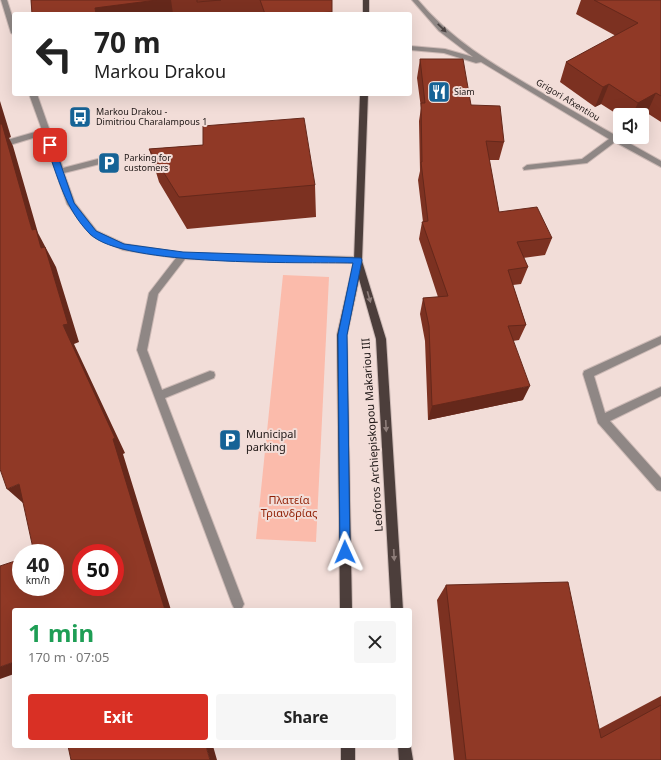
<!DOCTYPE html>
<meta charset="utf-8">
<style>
:root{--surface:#fff;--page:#f6f6f6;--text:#222;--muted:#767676;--accent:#d93025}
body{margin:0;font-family:"Noto Sans",sans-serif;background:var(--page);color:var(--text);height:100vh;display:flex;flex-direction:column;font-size:15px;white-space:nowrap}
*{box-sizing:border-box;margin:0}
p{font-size:13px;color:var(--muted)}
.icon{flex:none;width:22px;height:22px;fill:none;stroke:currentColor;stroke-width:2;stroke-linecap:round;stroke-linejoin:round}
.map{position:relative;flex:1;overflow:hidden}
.panel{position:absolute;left:12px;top:608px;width:400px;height:140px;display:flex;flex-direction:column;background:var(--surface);border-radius:4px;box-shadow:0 4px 16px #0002}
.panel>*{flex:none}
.guide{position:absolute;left:12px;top:12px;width:400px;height:84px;border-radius:4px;box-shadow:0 4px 16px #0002;background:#fff;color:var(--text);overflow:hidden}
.buttons{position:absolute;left:613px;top:108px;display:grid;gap:8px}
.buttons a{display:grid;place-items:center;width:36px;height:36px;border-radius:4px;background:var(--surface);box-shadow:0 4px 16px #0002;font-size:20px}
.speed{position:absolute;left:12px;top:544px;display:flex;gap:8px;font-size:20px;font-weight:700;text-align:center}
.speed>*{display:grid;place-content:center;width:52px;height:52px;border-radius:50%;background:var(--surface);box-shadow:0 4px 16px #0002;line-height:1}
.speed small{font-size:10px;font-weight:400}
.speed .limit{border:6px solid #d22;background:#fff;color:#111}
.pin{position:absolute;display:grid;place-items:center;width:34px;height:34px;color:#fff;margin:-17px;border-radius:8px;box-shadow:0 2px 6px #0006}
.me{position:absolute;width:44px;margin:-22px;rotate:359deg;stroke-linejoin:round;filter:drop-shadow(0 0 3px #0008)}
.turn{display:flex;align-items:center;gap:14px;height:84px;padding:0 16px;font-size:18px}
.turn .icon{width:52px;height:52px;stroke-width:2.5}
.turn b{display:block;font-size:28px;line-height:34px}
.round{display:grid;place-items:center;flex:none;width:42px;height:42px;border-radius:4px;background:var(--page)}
.summary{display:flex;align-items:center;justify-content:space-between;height:68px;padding:0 16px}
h1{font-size:24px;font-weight:700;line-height:30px;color:#1e9e55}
.action{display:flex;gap:8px;margin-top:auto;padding:8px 16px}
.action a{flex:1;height:46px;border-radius:4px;background:var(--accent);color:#fff;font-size:16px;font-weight:700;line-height:46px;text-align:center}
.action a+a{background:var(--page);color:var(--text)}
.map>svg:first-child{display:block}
.green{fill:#fbbbab}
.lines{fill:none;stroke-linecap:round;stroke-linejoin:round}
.minor-casing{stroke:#ccb9b5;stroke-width:2}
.major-casing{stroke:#ccb9b5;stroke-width:2}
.minor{fill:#8f8785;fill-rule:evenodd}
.major{fill:#4c3e3b;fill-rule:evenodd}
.wall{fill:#7c3121}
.shaded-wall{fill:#65281b}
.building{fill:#903926;stroke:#65281b;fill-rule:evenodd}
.oneway{fill:#4b4342}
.oneway2{fill:#8e7e7a}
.route{fill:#1a73e8;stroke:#114b97}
.labels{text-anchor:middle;stroke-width:4;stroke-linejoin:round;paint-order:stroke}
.far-poi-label{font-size:9px;fill:#1d1615;stroke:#f2ddd8;text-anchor:start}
.far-street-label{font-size:9px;fill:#1d1615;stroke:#f2ddd8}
.poi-label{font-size:11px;fill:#1d1615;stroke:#f2ddd8;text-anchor:start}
.street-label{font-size:11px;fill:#1d1615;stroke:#f2ddd8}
.park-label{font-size:11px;fill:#901f04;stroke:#f2ddd8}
</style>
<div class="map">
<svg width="661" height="760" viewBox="0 0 661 760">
<rect width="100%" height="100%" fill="#f2ddd8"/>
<path class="green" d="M283,275L329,277L316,542L256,539Z"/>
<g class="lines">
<g class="minor-casing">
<path id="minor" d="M1,0H7L14,22V35L11,33Z
M412,0H418C453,42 498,67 544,94C583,117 622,139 661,161V167L615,142L587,163L524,170L523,168L527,165L582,159L609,139L481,62L476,63L444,53L410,50V46L445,49L473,57L439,31Z
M29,94H37L63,168L113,155L117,158L116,160L64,173L75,203L97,231L125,244L183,253L358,257L362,260L358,263L185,259L158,294L147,350L162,390L210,371L214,372L215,375L214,378L165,398L244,604L242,608L238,610L234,608L232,604L137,350L149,293L176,258L123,250L91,235L67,204L43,135L0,148V142L42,130Z
M661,336V344L594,376L605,413L661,387V396L610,421L661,478V491L657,490L598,423L583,374L584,371Z"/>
</g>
<g class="major-casing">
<path id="major" d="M363,0H369V14H363Z
M360,94H368L362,261L386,339L403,610H391L376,339L359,279L347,335L352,610H340L337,335L354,260Z
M410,742L413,760H399L398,746H410Z
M341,746H355V760H341Z"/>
</g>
<use href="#minor" class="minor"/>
<use href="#major" class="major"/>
</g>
<path class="wall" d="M31,0H332V14H32Z
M581,0H661V122L647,113L642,115H620V116L601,104L595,107L560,82L566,62L616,36L576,14Z
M420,59L471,105L504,142L499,160H489L499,212L552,238L545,255L523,258L528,267L521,284L513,285L526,325L519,340L513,341L523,400L428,420L425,341L420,314L423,298L438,297L419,239L422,222H423L418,180L420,171L419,121L421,108L417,78Z
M203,145L315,185L316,217L187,229L159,182L149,149Z
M446,585L599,729L661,696V760H454L437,600Z"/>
<path class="shaded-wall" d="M157,0H171L173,14H96L95,8Z
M609,84L601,104L595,107L603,87Z
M656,93L647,113L642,115H632L638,103Z
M0,101L11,137L9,138L13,146L38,233L56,267L79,342L74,344L125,453L123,454L171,610H165L63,325L41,248L32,230L0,141Z
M530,386L523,400L428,420L432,406Z
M19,484L34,497L23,503L7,489Z
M14,662V674L0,679V667Z
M206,746H213L217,760H210Z"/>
<path class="building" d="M31,0H157L95,8L96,14H32Z
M197,0H221L197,2Z
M260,0H332V12L296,14H265Z
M594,0H661V96L656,93L638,103L609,84L603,87L566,62L638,23Z
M420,59H463L471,105L500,106L504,142L486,141L499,212L537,207L552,238L517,242L528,267L508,270L526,325L508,326L530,386L432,406L429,326L423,298L448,296L422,222L428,221L421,162H422L421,103H425Z
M304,118L315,185L179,197L149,149L203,145V126Z
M0,124H2L32,230L36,229L41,248L45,247L68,324L63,325L115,438L113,439L165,610H14V662L0,667V566L21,559V587H55V553H34L19,484L7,489L0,469ZM81,553H115V587H81Z
M568,582L601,738L661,705V760H466L446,585Z
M68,746H206L210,760H71Z"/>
<defs><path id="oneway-solid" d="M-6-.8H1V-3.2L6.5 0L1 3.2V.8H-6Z"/></defs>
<use class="oneway" href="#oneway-solid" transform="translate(442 28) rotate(44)"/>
<g class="oneway2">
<use href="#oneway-solid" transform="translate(369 297) rotate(74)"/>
<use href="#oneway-solid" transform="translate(386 426) rotate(87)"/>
<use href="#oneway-solid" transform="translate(394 555) rotate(87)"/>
</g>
<path class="route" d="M50,142L54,145L74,203L96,231L124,244L183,252L361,258L362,260L347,335L350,552L349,556L345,557L341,556L340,552L338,335L353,263C302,262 123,267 90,234C65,209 58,177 46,145Z"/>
<defs>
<g id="restaurant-square" transform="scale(1.15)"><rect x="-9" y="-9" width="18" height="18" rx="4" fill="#166396" stroke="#f2ddd8"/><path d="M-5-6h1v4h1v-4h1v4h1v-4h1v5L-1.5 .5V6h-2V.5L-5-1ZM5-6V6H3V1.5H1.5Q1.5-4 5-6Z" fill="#fff"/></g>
<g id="bus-square" transform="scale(1.15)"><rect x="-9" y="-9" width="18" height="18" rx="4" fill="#166396" stroke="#f2ddd8"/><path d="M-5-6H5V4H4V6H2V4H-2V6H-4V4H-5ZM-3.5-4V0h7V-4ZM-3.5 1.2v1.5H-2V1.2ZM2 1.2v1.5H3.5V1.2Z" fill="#fff"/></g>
<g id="parking-square" transform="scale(1.15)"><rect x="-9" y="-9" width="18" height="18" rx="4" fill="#166396" stroke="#f2ddd8"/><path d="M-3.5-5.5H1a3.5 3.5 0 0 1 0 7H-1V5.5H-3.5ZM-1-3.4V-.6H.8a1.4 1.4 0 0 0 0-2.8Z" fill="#fff"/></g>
</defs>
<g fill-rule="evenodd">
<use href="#restaurant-square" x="439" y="92"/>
<use href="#bus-square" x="80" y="117"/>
<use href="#parking-square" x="109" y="163"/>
<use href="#parking-square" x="230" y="440"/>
</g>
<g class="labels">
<g class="far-poi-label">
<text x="454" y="95">Siam</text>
<text x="96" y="115">Markou Drakou -<tspan x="96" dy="10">Dimitriou Charalampous 1</tspan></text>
<text x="124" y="161">Parking for<tspan x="124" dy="10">customers</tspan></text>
</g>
<g class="far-street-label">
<text transform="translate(568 100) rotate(31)" y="3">Grigori Afxentiou</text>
</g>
<g class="poi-label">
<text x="246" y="438">Municipal<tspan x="246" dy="13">parking</tspan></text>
</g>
<g class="street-label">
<text transform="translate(372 435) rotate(-94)" y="4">Leoforos Archiepiskopou Makariou III</text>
</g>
<g class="park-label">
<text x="289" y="504">Πλατεία<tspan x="289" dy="13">Τριανδρίας</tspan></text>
</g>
</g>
</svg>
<div class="buttons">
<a><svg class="icon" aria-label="sound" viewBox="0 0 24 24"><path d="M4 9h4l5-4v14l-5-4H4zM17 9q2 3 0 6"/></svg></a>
</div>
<div class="speed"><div>40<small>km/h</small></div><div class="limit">50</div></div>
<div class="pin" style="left:50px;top:145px;background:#d93025"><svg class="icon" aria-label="arrive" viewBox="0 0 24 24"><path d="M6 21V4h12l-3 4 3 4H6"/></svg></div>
<svg class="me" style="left:345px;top:552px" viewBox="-20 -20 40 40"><path d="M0-17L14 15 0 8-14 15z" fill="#1a73e8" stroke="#fff" stroke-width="4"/></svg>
<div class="guide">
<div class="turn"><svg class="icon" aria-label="left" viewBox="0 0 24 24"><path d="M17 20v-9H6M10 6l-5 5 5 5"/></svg><div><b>70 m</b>Markou Drakou</div></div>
</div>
<section class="panel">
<div class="summary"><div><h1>1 min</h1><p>170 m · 07:05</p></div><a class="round"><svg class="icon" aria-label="close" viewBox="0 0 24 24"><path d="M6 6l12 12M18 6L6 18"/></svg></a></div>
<div class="action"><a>Exit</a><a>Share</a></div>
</section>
</div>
